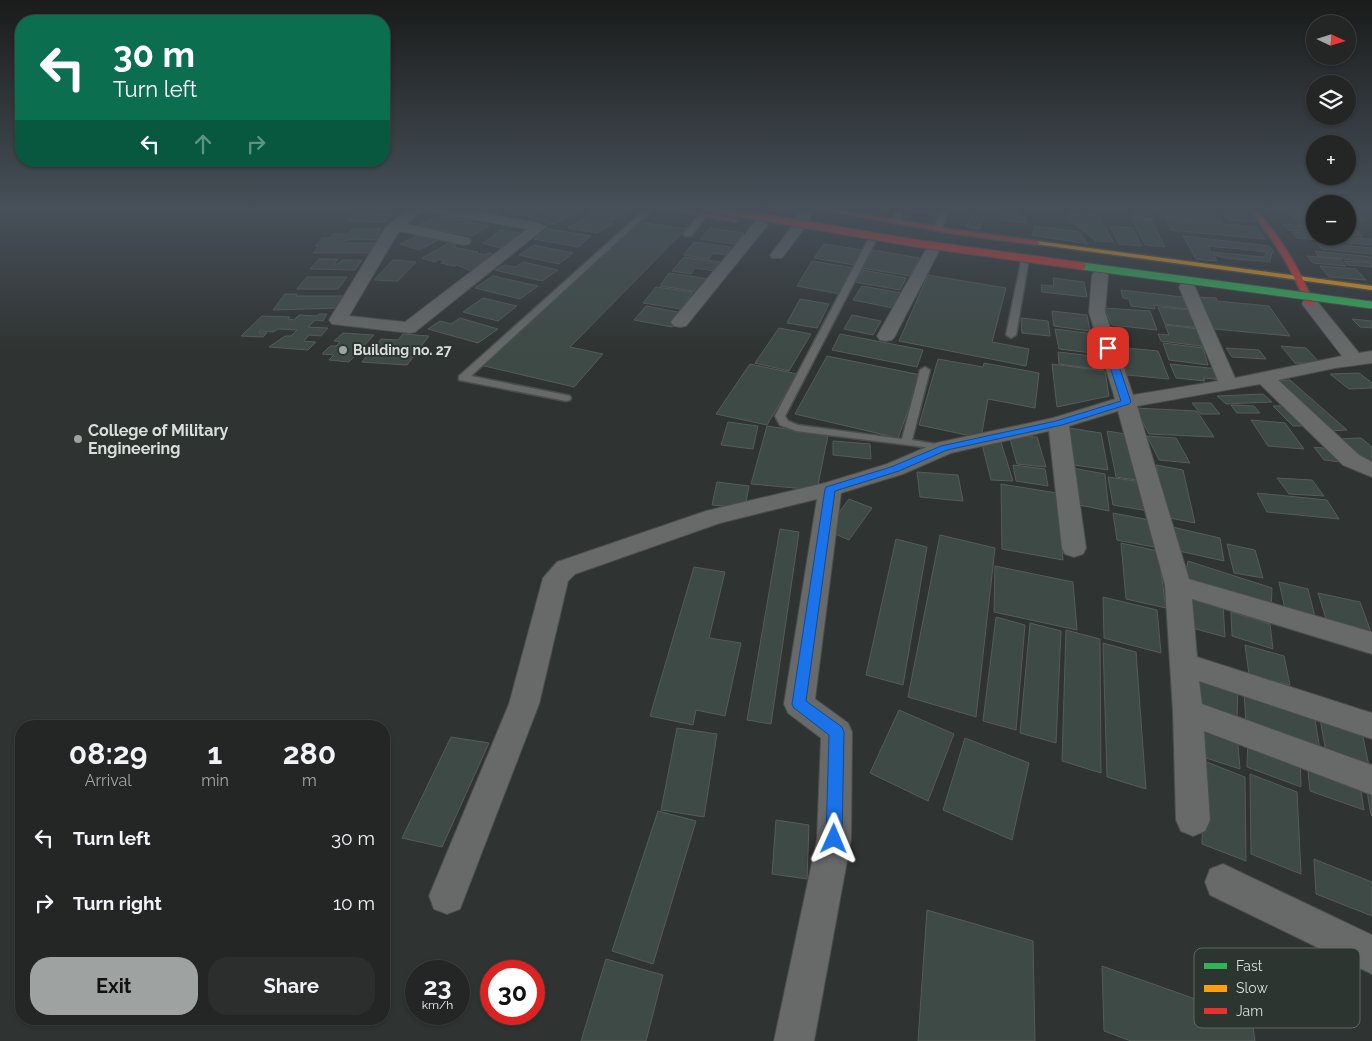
<!DOCTYPE html>
<meta charset="utf-8">
<style>
:root{--surface:#232625;--page:#2b2e2d;--text:#f1f3f6;--muted:#a3a5a7;--line:#404342;--accent:#9ea3a1}
body{margin:0;font-family:Raleway,sans-serif;background:var(--page);color:var(--text);height:100vh;display:flex;flex-direction:column;font-size:19px;white-space:nowrap}
*{box-sizing:border-box;margin:0}
p{font-size:16px;color:var(--muted)}
.icon{flex:none;width:28px;height:28px;fill:none;stroke:currentColor;stroke-width:2;stroke-linecap:round;stroke-linejoin:round}
.map{position:relative;flex:1;overflow:hidden}
.drawer{position:absolute;left:15px;top:720px;width:375px;height:305px;display:flex;flex-direction:column;background:var(--surface);border-radius:20px;box-shadow:0 1px 4px #0004,0 0 0 1px var(--line)}
.drawer>*{flex:none}
.hud{position:absolute;left:15px;top:15px;width:375px;height:152px;border-radius:20px;box-shadow:0 1px 4px #0004,0 0 0 1px var(--line);background:#0b6e4f;color:#fff;overflow:hidden}
.needle{width:32px;rotate:94deg}
.controls{position:absolute;left:1306px;top:15px;display:grid;gap:10px}
.controls a{display:grid;place-items:center;width:50px;height:50px;border-radius:50%;background:var(--surface);box-shadow:0 1px 4px #0004,0 0 0 1px var(--line);font-size:25px}
.speed{position:absolute;left:405px;top:960px;display:flex;gap:10px;font-size:25px;font-weight:700;text-align:center}
.speed>*{display:grid;place-content:center;width:65px;height:65px;border-radius:50%;background:var(--surface);box-shadow:0 1px 4px #0004,0 0 0 1px var(--line);line-height:1}
.speed small{font-size:12px;font-weight:400}
.speed .limit{border:8px solid #d22;background:#fff;color:#111}
.pin{position:absolute;display:grid;place-items:center;width:42px;height:42px;color:#fff;margin:-21px;border-radius:10px;box-shadow:0 2px 8px #0006}
.me{position:absolute;width:55px;margin:-28px;rotate:1deg;stroke-linejoin:round;filter:drop-shadow(0 0 4px #0008)}
.turn{display:flex;align-items:center;gap:18px;height:105px;padding:0 15px;font-size:22px}
.turn .icon{width:65px;height:65px;stroke-width:2.5}
.turn b{display:block;font-size:35px;line-height:42px}
.lanes{display:flex;align-items:center;height:48px;padding:0 15px;background:#0003;justify-content:center;gap:25px;direction:ltr}
.lanes .off{opacity:.35}
.eta{display:flex;justify-content:space-evenly;align-items:center;height:85px;text-align:center}
.eta b{font-size:30px;font-weight:700;line-height:35px}
.cta{display:flex;gap:10px;margin-top:auto;padding:10px 15px}
.cta a{flex:1;height:58px;border-radius:20px;background:var(--accent);color:#111;font-size:20px;font-weight:700;line-height:58px;text-align:center}
.cta a+a{background:var(--page);color:var(--text)}
ul{padding:0;list-style:none}
li{display:flex;align-items:center;gap:15px;height:65px;padding:0 15px}
li div{flex:1}
li b{display:block;font-size:19px}
li em{font-style:normal}
.map>svg:first-child{display:block}
.building{fill:#3e4a45;stroke:#575b59;fill-rule:evenodd}
.lines{fill:none;stroke-linecap:round;stroke-linejoin:round}
.lane-casing{stroke:#4a4e4d;stroke-width:3}
.street-casing{stroke:#4a4e4d;stroke-width:2}
.slow-casing{stroke:#4a4e4d;stroke-width:3}
.jam-casing{stroke:#4a4e4d;stroke-width:3}
.lane{fill:#676a69;fill-rule:evenodd}
.street{fill:#676a69;fill-rule:evenodd}
.slow{fill:#ff9f0a;fill-rule:evenodd}
.jam{fill:#e5322d;fill-rule:evenodd}
.fast-bridge-casing{stroke:#4a4e4d;stroke-width:9;stroke-linecap:butt}
.jam-bridge-casing{stroke:#4a4e4d;stroke-width:9;stroke-linecap:butt}
.fast-bridge{stroke:#30b455;stroke-width:7}
.jam-bridge{stroke:#e5322d;stroke-width:7}
.route{fill:#1a73e8;stroke:#114b97}
.poi-dot{fill:#9ea3a1;stroke:#2d3531;stroke-width:2}
.labels{text-anchor:middle;stroke-width:4;stroke-linejoin:round;paint-order:stroke}
.far-poi-label{font-size:14px;font-weight:bold;fill:#dadfdd;stroke:#2d3531;text-anchor:start}
.poi-label{font-size:16px;font-weight:bold;fill:#dadfdd;stroke:#2d3531;text-anchor:start}
.key{fill:#2d3531;stroke:#616865;stroke-width:1}
.key-label{font-size:14px;fill:#dadfdd}
</style>
<div class="map">
<svg width="1372" height="1041" viewBox="0 0 1372 1041">
<rect width="100%" height="100%" fill="#2f3331"/>
<path class="building" d="M474,207H505L495,214L470,209Z
M515,207H543L530,216L520,214L517,215L508,211Z
M555,207H580L574,211H577L555,224L536,220L557,208Z
M600,207L625,212L614,220L588,214Z
M908,207H945L942,216L933,215L934,213L906,212Z
M1131,207L1151,209L1154,219L1134,217Z
M1153,207H1213L1216,212Z
M1275,207H1302L1310,215L1281,213Z
M1156,208L1216,213L1222,222L1161,217Z
M1002,209L1021,211L1022,216L1002,214Z
M1348,209H1351L1365,221L1348,220Z
M1220,210L1253,212L1261,222L1228,220Z
M358,213L393,215L385,220H388L385,222L349,221L350,219H347Z
M1067,214L1099,216L1113,242L1096,241L1071,221Z
M972,215L984,217L979,229L966,227Z
M1002,215L1026,218V223L1001,220Z
M436,216L457,218L455,219L471,220L469,222L489,226L472,236L418,226Z
M1293,216L1315,218V226L1300,225Z
M586,217L596,218L613,223L597,233L568,228Z
M1132,218L1151,220L1165,247L1145,245Z
M1166,219L1257,227L1265,239L1171,230Z
M639,222L686,229L570,347L603,354L574,387L480,365Z
M1283,224L1315,227V232L1288,230Z
M1035,226L1079,232L1088,244L1032,235Z
M1110,226L1132,228L1142,246L1119,244Z
M710,228L744,233L735,244L700,239Z
M352,229H381L377,234H385L381,240L355,239L342,241L340,243H379L371,253H313L319,246H315L322,238H330L334,234H348Z
M548,229L591,236L578,247L534,239Z
M1348,229L1356,230L1362,236L1348,235Z
M501,230L520,233L500,248L483,243Z
M1292,232L1315,234V236L1372,239V245L1297,238Z
M419,235L438,240L419,250L400,244Z
M1183,236L1270,246L1274,253L1272,252L1270,262L1225,258L1215,255L1213,254L1217,261L1196,259ZM1208,246L1267,252L1264,257L1211,252Z
M694,242L731,247L726,255L713,253L709,259L684,255Z
M449,243L456,245L453,247L478,252L476,253L485,255L489,253L497,255L471,271L457,265L454,266L441,263L445,261L439,259L435,262L422,258Z
M1317,243L1372,248V254L1322,249Z
M824,244L863,250L854,265L814,258Z
M534,245L573,253L559,264L519,255Z
M873,250L919,258L910,276L862,268Z
M1315,251L1372,257V262L1318,256Z
M1307,256L1340,259L1346,266L1313,263Z
M684,257L721,262L715,271L695,268L691,274L672,271Z
M319,259H338L334,264H338L342,260H362L355,270L310,269Z
M393,260L416,262L398,281L374,280Z
M812,261L854,268L840,294L797,286Z
M1344,261L1372,263V267L1348,265Z
M523,262L558,270L542,281L495,270L504,265L516,267Z
M1320,266L1356,269L1366,280L1329,277Z
M863,270L906,278L900,290L855,282Z
M669,273L709,279L701,292L660,286Z
M928,275L1006,288L992,342L1029,349L1026,366L899,341Z
M493,276L538,286L520,299L475,288Z
M307,277H347L338,289H297Z
M1053,278L1084,282L1087,297L1042,292L1041,285L1054,286Z
M862,286L901,293L893,308L853,300Z
M656,287L693,292L681,309L643,303Z
M1121,290L1183,297L1187,309L1154,305L1155,309L1131,306L1129,299L1123,298Z
M285,294H297L296,296H347L339,308L273,310Z
M1195,297L1216,298L1217,301L1269,306L1290,336L1214,329Z
M483,298L517,306L498,321L463,312Z
M800,299L829,304L817,328L787,323Z
M646,306L683,313L672,327L634,320Z
M1158,307L1192,310L1200,328L1165,324Z
M1104,308L1150,311L1157,330L1112,325Z
M1052,311L1087,315L1090,331L1054,326Z
M319,314H327L323,321L315,320L308,327L328,328L321,336L309,335L304,341L316,342L308,350L269,347L285,336H291L297,330L278,329L273,332L260,331L259,333H267L263,337L241,336L262,316L290,317L288,319L294,320L299,315L317,316Z
M852,315L881,321L873,335L844,329Z
M460,318L498,329L478,343L428,329L440,321L451,324Z
M1021,318L1048,321L1050,336L1022,333Z
M1352,319L1372,321V328L1360,327Z
M1165,325L1200,329L1208,347L1161,341L1158,334L1169,335Z
M779,328L811,334L789,371L755,363Z
M1055,329L1094,334L1100,354L1059,349Z
M343,333L374,335L349,362L329,360L334,355L322,354L330,346H336L340,342L334,341Z
M403,334L429,336L407,365L362,362L369,353L377,354L382,348L375,347L381,339L398,340Z
M840,334L923,350L917,367L832,350Z
M1163,343L1203,348L1208,365L1169,360Z
M1281,346L1306,348L1321,364L1295,363Z
M1116,347L1158,351L1169,379L1127,375Z
M1226,348L1259,350L1266,359L1232,357Z
M1058,352L1101,357L1104,370L1059,364Z
M827,356L921,375L898,438L795,414Z
M938,359L983,367L984,363L1039,373L1035,408L988,399L981,438L919,425Z
M750,364L797,374L767,425L716,414Z
M1052,364L1105,371L1109,396L1057,407Z
M1170,364L1219,369L1225,380L1203,378L1205,381L1176,378Z
M1359,373L1372,383V388L1349,389L1330,374Z
M1290,380L1347,430L1327,431L1272,381Z
M1263,394L1272,402L1226,404L1217,396Z
M1192,403H1211L1220,414H1201Z
M1231,405L1254,406L1260,413H1237Z
M1273,406H1289L1310,426H1293Z
M1135,408L1197,411L1214,437L1149,434Z
M1251,420L1285,423L1304,449L1268,446Z
M728,422L758,426L753,449L721,445Z
M767,426L828,435L817,490L751,484Z
M1069,428L1101,433L1108,470L1074,465Z
M1107,431L1132,435L1143,481L1116,477Z
M1009,435L1037,437L1046,467L1017,464Z
M1147,436L1176,438L1190,463L1159,460Z
M1361,438L1372,447V465H1367L1337,439Z
M981,440L1001,442L1013,481L991,480Z
M833,441L870,444L871,459L833,455Z
M1314,447L1331,449L1341,462L1324,460Z
M1013,465L1045,469L1048,486L1016,481Z
M1156,465L1183,470L1195,523L1165,517Z
M1072,468L1105,474L1109,511L1074,504Z
M917,472L958,475L963,501L920,497Z
M1108,477L1142,482L1148,511L1113,505Z
M1277,478L1312,480L1324,496L1289,494Z
M717,482L749,486L745,508L712,505Z
M1001,484L1057,493L1063,560L1002,549Z
M1257,493L1327,500L1339,519L1267,512Z
M849,499L872,508L849,540L826,530Z
M1113,513L1160,522L1165,549L1117,540Z
M1168,526L1220,538L1224,561L1170,549Z
M780,529L799,532L771,724L747,720Z
M940,535L995,548L976,717L908,697Z
M896,539L927,547L903,685L866,675Z
M1121,543L1158,551L1166,608L1126,599Z
M1227,544L1255,550L1263,578L1234,573Z
M1188,561L1272,588L1271,611L1184,581Z
M995,566L1073,582L1077,630L994,612Z
M694,567L725,572L709,638L741,643L725,716L696,710L693,725L650,716Z
M1279,582L1308,589L1315,617L1285,609Z
M1184,593L1223,604L1225,637L1185,626Z
M1318,593L1360,602L1371,632L1327,622Z
M1103,597L1157,610L1161,653L1104,638Z
M1231,612L1270,624L1273,649L1232,636Z
M996,617L1025,625L1016,730L983,721Z
M1030,623L1061,631L1056,743L1020,733Z
M1066,630L1100,639L1101,773L1062,761Z
M1103,643L1136,652L1146,789L1107,777Z
M1245,645L1284,656L1290,685L1249,675Z
M1189,671L1238,685L1237,719L1192,703Z
M1244,691L1314,713L1320,750L1246,726Z
M899,710L954,734L928,801L870,773Z
M1320,719L1362,732L1369,766L1326,752Z
M1195,721L1237,733L1240,769L1197,755Z
M677,728L717,734L704,817L661,810Z
M1248,736L1300,755L1301,787L1247,767Z
M451,737L489,743L442,847L402,838Z
M965,738L1029,763L1012,840L943,810Z
M1204,761L1245,777L1246,861L1202,844Z
M1307,761L1359,778L1364,810L1310,791Z
M1250,774L1297,792L1301,874L1251,854Z
M1366,785L1372,787V816L1371,815Z
M658,811L696,821L653,964L612,951Z
M776,820L809,825L807,879L772,874Z
M1314,859L1372,882V916L1316,894Z
M927,910L1033,941L1035,1041H918Z
M606,959L663,975L646,1041H581Z
M1102,966L1252,1019L1255,1041H1131L1104,1031Z"/>
<g class="lines">
<g class="lane-casing">
<path id="lane" d="M648,207H655L471,376L566,395L570,396L571,398L570,400L566,401L459,380V376Z
M897,207H904L899,222L895,224L891,222Z
M942,207H949L942,229L938,231L934,229Z
M700,213L707,215L691,236H685L684,234Z
M868,240L875,242L785,416L788,421L798,425L902,439L920,370L925,367L930,370L912,440L948,446L950,448L948,450L796,431L780,425L775,416Z
M1021,262L1028,264L1016,335L1011,338L1006,335Z"/>
</g>
<g class="street-casing">
<path id="street" d="M410,207H450L539,223L546,227L415,332L409,333L332,324L329,320L386,227ZM422,210L527,229L405,322L349,316L399,231L464,245L469,244L471,241L469,238L407,224Z
M801,207H815L803,230L782,258H772L770,255L790,229Z
M761,220L768,224L766,227L686,326L680,327L674,326L671,322L674,318L756,221Z
M932,247L937,248L939,251L895,336L892,340L886,341L880,340L877,336L925,251L927,248Z
M1100,270L1106,272L1108,275L1105,312L1133,395L1218,381L1179,287L1181,284H1193L1195,287L1235,378L1342,356L1302,304L1304,300H1316L1359,353L1372,351V363L1335,368L1278,380L1359,455L1372,462V477L1343,465L1260,384L1137,406L1189,579L1372,632V654L1192,599L1197,657L1372,713V739L1199,681L1202,704L1372,765V795L1204,731L1210,820L1205,831L1193,836L1181,831L1176,820L1173,712L1165,585L1118,411L1069,426L1086,548L1083,554L1074,557L1065,554L1062,548L1049,431L951,453L903,474L841,493L815,699L848,723L852,732L851,839L814,1041H774L817,839L821,738L788,713L784,704L817,499L720,523L575,574L568,581L539,704L465,896L460,909L447,914L434,909L429,896L509,704L543,578L557,562L706,511L825,483L887,464L936,443L1053,418L1115,399L1089,312L1092,275L1094,272Z
M1223,864L1372,935V974L1210,895L1205,882L1210,869Z"/>
</g>
<g class="slow-casing">
<path id="slow" d="M1037,241L1372,286V290L1035,244L1034,243Z"/>
</g>
<g class="jam-casing">
<path id="jam" d="M657,207H672L738,220L735,222Z
M805,207H820L950,229L1037,241L1040,243L1037,245L950,233Z
M1247,207H1254C1280,236 1299,268 1314,304L1313,306L1306,304C1291,266 1273,239 1247,207Z"/>
</g>
<use href="#lane" class="lane"/>
<use href="#street" class="street"/>
<use href="#slow" class="slow"/>
<use href="#jam" class="jam"/>
<g class="fast-bridge-casing">
<path id="fast-bridge" d="M1082,266L1372,305"/>
</g>
<g class="jam-bridge-casing">
<path id="jam-bridge" d="M703,207L914,243L1082,266"/>
</g>
<use href="#fast-bridge" class="fast-bridge"/>
<use href="#jam-bridge" class="jam-bridge"/>
</g>
<linearGradient id="sky" x2="0" y2="1"><stop stop-color="#1a1c1b"/><stop offset="0.59" stop-color="#47505a"/><stop offset="1" stop-color="#47505a" stop-opacity="0"/></linearGradient>
<rect width="1372" height="353" fill="url(#sky)"/>
<path class="route" d="M1105,346L1113,348L1131,402L1129,404L1062,425L947,450L899,471L835,491L806,701L842,727L844,732L842,839L840,844L834,847L828,844L826,839L829,735L794,708L792,704L825,489L826,487L891,467L941,446L1056,421L1121,401L1104,348Z"/>
<g class="poi-dot">
<circle cx="343" cy="350" r="5"/>
<circle cx="78" cy="439" r="5"/>
</g>
<g class="labels">
<g class="far-poi-label">
<text x="353" y="355">Building no. 27</text>
</g>
<g class="poi-label">
<text x="88" y="436">College of Military<tspan x="88" dy="18">Engineering</tspan></text>
</g>
</g>
<rect x="1194" y="948" width="166" height="80" rx="8" class="key"/>
<rect x="1204" y="963" width="23" height="6" fill="#30b455"/>
<rect x="1204" y="985" width="23" height="7" fill="#ff9f0a"/>
<rect x="1204" y="1008" width="23" height="6" fill="#e5322d"/>
<g class="key-label">
<text x="1236" y="971">Fast</text>
<text x="1236" y="993">Slow</text>
<text x="1236" y="1016">Jam</text>
</g>
</svg>
<div class="controls">
<a><svg class="needle" viewBox="-14 -14 28 28"><path d="M0-13l5 13h-10z" fill="#e53935"/><path d="M0 13l5-13h-10z" fill="#a3a5a7"/></svg></a>
<a><svg class="icon" aria-label="layers" viewBox="0 0 24 24"><path d="M12 4l9 5-9 5-9-5zM3 14l9 5 9-5"/></svg></a>
<a>+</a>
<a>−</a>
</div>
<div class="speed"><div>23<small>km/h</small></div><div class="limit">30</div></div>
<div class="pin" style="left:1108px;top:348px;background:#d93025"><svg class="icon" aria-label="arrive" viewBox="0 0 24 24"><path d="M6 21V4h12l-3 4 3 4H6"/></svg></div>
<svg class="me" style="left:834px;top:839px" viewBox="-20 -20 40 40"><path d="M0-17L14 15 0 8-14 15z" fill="#1a73e8" stroke="#fff" stroke-width="4"/></svg>
<div class="hud">
<div class="turn"><svg class="icon" aria-label="left" viewBox="0 0 24 24"><path d="M17 20v-9H6M10 6l-5 5 5 5"/></svg><div><b>30 m</b>Turn left</div></div>
<div class="lanes"><svg class="icon" aria-label="left" viewBox="0 0 24 24"><path d="M17 20v-9H6M10 6l-5 5 5 5"/></svg><svg class="icon off" aria-label="ahead" viewBox="0 0 24 24"><path d="M12 20V5M6 11l6-6 6 6"/></svg><svg class="icon off" aria-label="right" viewBox="0 0 24 24"><path d="M7 20v-9h11M14 6l5 5-5 5"/></svg></div>
</div>
<section class="drawer">
<div class="eta">
<div><b>08:29</b><p>Arrival</p></div>
<div><b>1</b><p>min</p></div>
<div><b>280</b><p>m</p></div>
</div>
<ul>
<li><svg class="icon" aria-label="left" viewBox="0 0 24 24"><path d="M17 20v-9H6M10 6l-5 5 5 5"/></svg><div><b>Turn left</b></div><em>30 m</em></li>
<li><svg class="icon" aria-label="right" viewBox="0 0 24 24"><path d="M7 20v-9h11M14 6l5 5-5 5"/></svg><div><b>Turn right</b></div><em>10 m</em></li>
</ul>
<div class="cta"><a>Exit</a><a>Share</a></div>
</section>
</div>
